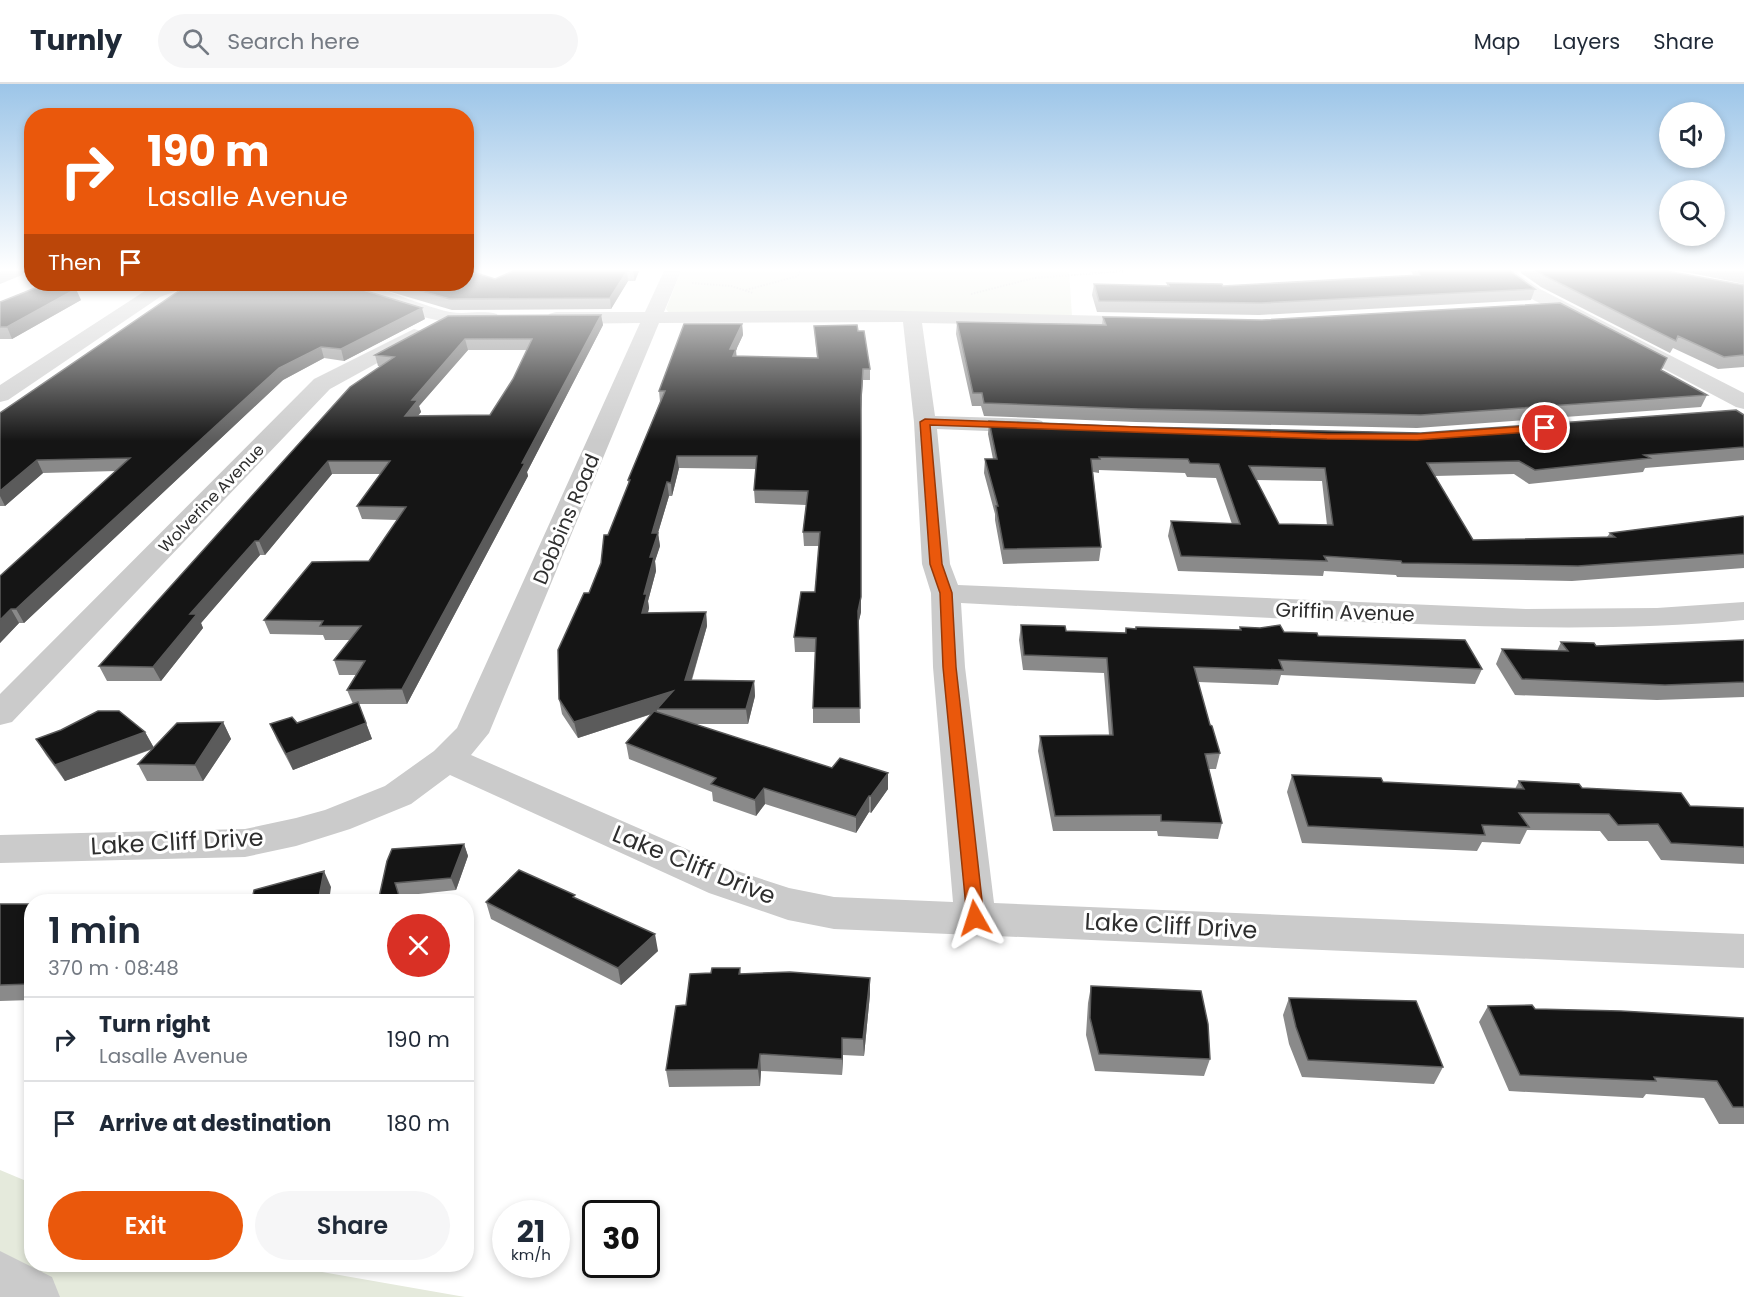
<!DOCTYPE html>
<meta charset="utf-8">
<style>
:root{--surface:#fff;--page:#f6f6f7;--text:#1f2937;--muted:#747a83;--line:#e0e1e3;--accent:#ea580c}
body{margin:0;font-family:Poppins,sans-serif;background:var(--page);color:var(--text);height:100vh;display:flex;flex-direction:column;font-size:22px;white-space:nowrap}
*{box-sizing:border-box;margin:0}
p{font-size:20px;color:var(--muted)}
.icon{flex:none;width:33px;height:33px;fill:none;stroke:currentColor;stroke-width:2;stroke-linecap:round;stroke-linejoin:round}
.map{position:relative;flex:1;overflow:hidden}
.drawer{position:absolute;left:24px;top:810px;width:450px;height:378px;display:flex;flex-direction:column;background:var(--surface);border-radius:24px;box-shadow:0 3px 9px #0003}
.drawer>*{flex:none}
.banner{position:absolute;left:24px;top:24px;width:450px;height:183px;border-radius:24px;box-shadow:0 3px 9px #0003;background:#ea580c;color:#fff;overflow:hidden}
.fabs{position:absolute;left:1659px;top:18px;display:grid;gap:12px}
.fabs a{display:grid;place-items:center;width:66px;height:66px;border-radius:50%;background:var(--surface);box-shadow:0 3px 9px #0003;font-size:30px}
.speed{position:absolute;left:492px;top:1116px;display:flex;gap:12px;font-size:30px;font-weight:700;text-align:center}
.speed>*{display:grid;place-content:center;width:78px;height:78px;border-radius:50%;background:var(--surface);box-shadow:0 3px 9px #0003;line-height:1}
.speed small{font-size:15px;font-weight:400}
.speed .limit{border:3px solid #111;border-radius:9px;background:#fff;color:#111}
.pin{position:absolute;display:grid;place-items:center;width:51px;height:51px;color:#fff;margin:-26px;border:3px solid #fff;border-radius:50%;box-shadow:0 2px 6px #0007}
.me{position:absolute;width:66px;margin:-33px;rotate:354deg;stroke-linejoin:round;filter:drop-shadow(0 0 4px #0008)}
.turn{display:flex;align-items:center;gap:21px;height:126px;padding:0 24px;font-size:27px}
.turn .icon{width:78px;height:78px;stroke-width:2.5}
.turn b{display:block;font-size:42px;line-height:51px}
.then{display:flex;align-items:center;height:57px;padding:0 24px;background:#0003;gap:12px;font-size:22px}
.round{display:grid;place-items:center;flex:none;width:63px;height:63px;border-radius:32px;background:var(--page)}
.head{display:flex;align-items:center;justify-content:space-between;height:102px;padding:0 24px}
h1{font-size:36px;font-weight:600;line-height:45px}
.primary-button{display:flex;gap:12px;margin-top:auto;padding:12px 24px}
.primary-button a{flex:1;height:69px;border-radius:36px;background:var(--accent);color:#fff;font-size:24px;font-weight:600;line-height:69px;text-align:center}
.primary-button a+a{background:var(--page);color:var(--text)}
ul{padding:0;list-style:none}
li{display:flex;align-items:center;gap:18px;height:84px;padding:0 24px;border-top:2px solid var(--line)}
li div{flex:1}
li b{display:block;font-size:22px}
li em{font-style:normal}
header{display:flex;align-items:center;gap:36px;box-sizing:border-box;height:84px;padding:0 30px;background:var(--surface);border-bottom:2px solid var(--line)}
header strong{font-size:28px}
nav{display:flex;gap:33px;margin-inline-start:auto;font-size:21px}
.search{width:420px;height:54px;background:var(--page);display:flex;align-items:center;gap:15px;box-sizing:border-box;padding:0 21px;border-radius:33px;color:var(--muted);font-size:22px}
.map>svg:first-child{display:block}
.green{fill:#e5eadc}
.lines{fill:none;stroke-linecap:round;stroke-linejoin:round}
.path{stroke:#cbcbcb;stroke-width:2;stroke-dasharray:1.5 1.5;stroke-linecap:butt}
.minor{fill:#cbcbcb;fill-rule:evenodd}
.major{fill:#a6a6a6;fill-rule:evenodd}
.wall{fill:#8a8a8a;fill-rule:evenodd}
.shaded-wall{fill:#5b5b5b}
.building{fill:#151515;stroke:#5b5b5b;stroke-width:1.5;fill-rule:evenodd}
.route{fill:#ea580c;stroke:#983908;stroke-width:1.5}
.labels{text-anchor:middle;stroke-width:6;stroke-linejoin:round;paint-order:stroke}
.far-street-label{font-size:16px;fill:#2e2e2e;stroke:#fff}
.street-label{font-size:20px;fill:#2e2e2e;stroke:#fff}
.near-street-label{font-size:24px;fill:#2e2e2e;stroke:#fff}
</style>
<header>
<strong>Turnly</strong>
<div class="search"><svg class="icon" aria-label="search" viewBox="0 0 24 24"><circle cx="10" cy="10" r="6"/><path d="M15 15l6 6"/></svg>Search here</div>
<nav><a>Map</a><a>Layers</a><a>Share</a></nav>
</header>
<div class="map">
<svg width="1744" height="1213" viewBox="0 0 1744 1213">
<rect width="100%" height="100%" fill="#fff"/>
<path class="green" d="M681,187H1069L1072,232L669,229L666,225Z
M0,1086L31,1099L32,1180L282,1181L465,1213H0Z"/>
<g class="lines">
<path class="path" d="M692,199L731,202L753,209
M746,206L798,192L799,187
M971,210L1034,194L1124,187"/>
<path class="minor" d="M664,187H681L664,228L864,226L1154,233L1156,237L1154,241L1147,243L922,239L935,332L1034,335L1042,337L1045,342L1042,347L1034,349L937,345L950,480L958,501L1526,525L1657,524L1744,518V536C1616,548 1488,543 1359,538C1227,532 1094,526 961,519L965,583L994,819L1744,850V884L834,845L788,836L709,809L450,691L411,720L350,745L296,762L245,773L0,779V751L245,745L296,734L325,726L385,702L434,667L457,644L640,239L556,240L549,238L547,234L549,230L556,228H645ZM903,238L914,338L922,480L931,509L933,583L953,818L834,813L789,804L737,787L471,671L489,649L659,239Z
M1494,187H1514L1540,205L1744,309V325L1736,323L1528,213Z
M163,200H187L184,204L160,213L8,316L0,318V301L148,205Z
M332,200C373,195 411,220 450,228C465,231 481,226 497,230L499,234L497,238C450,250 380,218 335,204Z
M414,245L421,247L424,251L421,255L330,305L12,638L0,641V610L314,295Z
M0,1167L52,1193L60,1213H0Z"/>
<path class="major" d="M3,187H25L22,191L0,200V188Z"/>
</g>
<path class="wall" d="M513,187H639L635,197H628L611,225L452,226L364,200H466L495,195Z
M1411,187H1510L1535,205L1531,216L1259,231L1097,228L1092,211L1094,200L1167,202V199L1223,202L1413,191Z
M1521,187H1667L1744,201V283L1718,285L1673,264L1670,269L1541,203L1521,189Z
M1681,187H1744V200Z
M81,216L12,255H0V218Z
M601,231L603,241L527,388L528,392L407,620H359L372,655L293,686L277,656L270,640L297,639L353,620L347,606L356,591H339L334,576L350,556H325L323,551L270,550L264,536L369,477L397,436L362,435L357,422L381,390H332L265,471H260L201,539L203,544L161,597H107L99,582L381,282H378L375,271ZM468,266H527L513,295L490,331L418,332L421,328L419,322Z
M1103,233L1661,286L1707,311L1701,323L1417,344L1136,338L984,332L981,322H972L956,250L957,238L1102,240Z
M425,235L344,277L324,274L283,296L39,525L24,539H19L0,559V492L116,387L43,389L5,422H0V329Z
M742,240L743,251L736,266V272L817,274L814,242L858,247L870,285V296H863L861,326V528L858,540L860,639H813V624L815,568H795L794,553L815,508L819,462H804L803,448L806,421L755,419L754,406L756,385L679,384L672,412H669L658,449L660,462L655,477L656,487L648,517L649,524L648,529L706,528L707,542L692,596L754,597L755,612L748,640H695L888,705L871,729L869,728L856,749L765,720L756,732L713,717L712,708L629,675L626,659L652,630L578,654L562,630L559,615L589,509L601,479L608,451L629,400L628,396L660,318L659,307Z
M1744,331V376L1645,384L1643,388L1529,400L1514,390L1435,392L1473,456L1607,453L1610,449L1744,433V484L1572,497L1397,493L1396,491L1324,487L1323,492L1178,487L1168,452L1171,437L1232,440L1216,394L1187,393L1185,389L1099,386V389L1093,388L1101,463L1099,477L1003,480L995,436V430L984,389L985,375H993L988,350L989,337L1138,343L1421,349ZM1256,396L1322,397L1327,441L1279,440Z
M1021,541L1066,547L1125,549L1126,544L1239,546L1240,543L1318,552L1482,585L1475,600L1281,591L1278,601L1198,598L1210,641L1220,669L1216,685H1209L1222,739L1218,755L1158,752L1157,747H1053L1038,667L1040,652L1109,651L1104,589L1023,586L1019,556Z
M1744,556V613L1657,616L1515,611L1496,580L1502,565L1557,567L1561,558L1596,562Z
M223,638L231,655L203,697H147L138,680L153,665L65,697L46,671L36,655L145,648L154,664Z
M1292,691L1383,698L1515,705L1519,697L1582,704L1690,722L1744,724V780L1661,776L1648,757H1608L1600,747L1527,746L1520,760L1482,758L1477,767L1302,759L1287,708Z
M464,760L468,772L456,806L400,812L402,818H378L387,777Z
M576,815L658,867L621,901L491,835L486,818Z
M0,820H32V916L0,917Z
M740,884L741,890L870,910L864,972L843,971L842,991L761,987L760,1002L669,1003L666,986L686,921L711,889Z
M1091,902L1210,975L1204,992L1095,987L1086,951L1088,919Z
M1289,914L1443,983L1434,1000L1302,993L1289,960L1283,931Z
M1488,922L1535,925L1744,934V1040H1719L1704,1014L1646,1010L1643,1014L1509,1007L1479,938Z"/>
<path class="shaded-wall" d="M627,187L628,197L611,225L610,214Z
M633,187H639L635,197Z
M76,205L81,216L12,255L7,243Z
M422,224L425,235L344,277L341,265Z
M601,231L603,241L527,388L528,392L407,620L402,605Z
M742,240L743,251L736,266L737,276L730,265Z
M465,255L468,266L419,322L421,328L408,344L405,332L412,316Z
M321,263L324,274L283,296L24,539L16,525L279,284Z
M863,285L861,326V528L858,541L861,314Z
M677,372L679,384L672,412L671,399Z
M37,376L43,389L5,422L0,412V407Z
M328,377L332,390L265,471L259,457Z
M667,398L669,412L657,452L658,449L660,462L655,477L656,487L648,517L649,524L644,543L642,529L652,449Z
M255,457L260,471L201,539L203,544L161,597L153,583L190,530Z
M11,525L19,539L0,559V536Z
M706,528L707,542L687,611L685,596Z
M754,597L755,612L748,640L746,625Z
M673,607L657,625V628L578,654L574,638Z
M223,638L231,655L203,697L195,681Z
M366,639L372,655L293,686L286,670Z
M145,648L154,664L65,697L55,681Z
M888,689V705L871,729V712Z
M764,704L765,720L756,732L755,716Z
M869,712V728L856,749V733Z
M464,760L468,772L456,806L451,794Z
M324,787L331,803L329,818H318Z
M655,850L658,867L621,901L618,884Z
M870,894V910L864,972L863,955Z
M842,954L843,971L842,991Z
M760,970L761,987L760,1002L758,985Z"/>
<path class="building" d="M466,187H470L495,195L513,187H629H627L610,214L450,215L396,200H466Z
M1419,187H1510L1535,205L1261,219L1099,217L1094,200L1169,202L1167,199L1222,200L1223,202L1420,191Z
M1537,187H1667L1744,201V271L1724,273L1678,252L1676,257L1545,192Z
M45,200H73L76,205L7,243H0V218Z
M189,200H343L422,224L341,265L321,263L279,284L31,511L16,525H11L0,536V492L130,374L37,376L0,407V329Z
M1560,219L1667,274L1661,286L1707,311L1421,331L1138,325L984,319L982,309H973L957,238L1106,241L1103,233L1262,236Z
M601,231L522,379H525L402,605L347,606L365,577L334,576L361,542H320L323,537L264,536L312,478L369,477L406,423L357,422L390,377H328L259,457H255L190,530H197L153,583L99,582L350,303L394,273L375,271L448,232ZM465,255H532L513,295L490,331L405,332L418,316H412Z
M684,240H742L730,265H736L733,272L818,274L814,242L857,241L858,247H864L870,285H863L861,314V513L858,527L860,624H813L816,554L794,553L801,508H815L820,448H803L808,407L754,406L757,372H677L671,399L667,398L652,449H658L650,473H654L644,510H647L642,529L706,528L685,596L754,597L746,625H657L673,607L574,638L559,615L558,566L584,509H589L601,479L604,451H608L630,396H628L665,307H659Z
M1736,326L1744,331V363L1644,371L1650,374L1535,386L1519,377L1427,379L1473,456L1615,453L1610,449L1743,432L1744,433V470L1578,482L1402,479L1401,477L1324,472L1327,477L1181,472L1171,437L1240,440L1219,380L1190,379L1188,375L1099,373L1100,375H1091L1101,463L1004,465L996,422H998L985,375H997L989,337L1138,343L1421,349ZM1249,382L1325,384L1333,441L1279,440Z
M1021,541L1065,542L1066,547L1126,549V544L1136,545V543L1241,546L1240,543L1260,544L1280,541L1284,548L1317,549L1318,552L1465,556L1482,585L1279,576L1283,586L1194,583L1210,641L1212,642L1220,669L1205,670L1222,739L1161,737V731L1055,732L1040,652L1113,651L1107,574L1024,571Z
M1744,556V598L1665,601L1522,595L1502,565L1568,567L1561,558L1594,559L1596,562Z
M358,618L366,639L286,670L270,640L292,633L297,639Z
M98,627H119L145,648L55,681L36,655L61,646Z
M654,627L832,684L840,674L888,689L871,712H869L856,733L764,704L755,716L711,700L716,694L626,659Z
M223,638L195,681L138,680L177,639Z
M1292,691L1381,694L1383,698L1524,705L1519,697L1579,700L1582,704L1681,709L1690,722L1744,724V763L1671,759L1658,740L1618,741L1609,730L1519,729L1529,743L1482,741L1485,751L1308,742Z
M464,760L451,794L395,799L401,818H378L387,777L392,765Z
M519,786L575,811L573,813L655,850L618,884L486,818Z
M324,787L318,818H249L247,811H253L254,806Z
M214,815L213,818H182Z
M0,820H32V900L0,901Z
M712,884H740L739,890L790,888L870,894L863,955L842,954V975L760,970L758,985L666,986L676,922L686,921L690,890L711,889Z
M1091,902L1201,907L1208,940L1210,975L1099,970L1090,934Z
M1289,914L1416,917L1443,983L1308,976L1296,943Z
M1532,921L1535,925L1621,927L1744,934V1023H1733L1717,997L1654,993L1656,997L1520,991L1488,922Z"/>
<linearGradient id="sky" x2="0" y2="1"><stop stop-color="#9cc5e8"/><stop offset="0.52" stop-color="#fff"/><stop offset="1" stop-color="#fff" stop-opacity="0"/></linearGradient>
<rect width="1744" height="357" fill="url(#sky)"/>
<path class="route" d="M925,335L1327,350H1417L1545,341L1550,344L1545,347L1417,356L1327,355L930,341L942,480L952,509L956,583L984,834L981,838L975,840L969,838L967,834L943,583L940,509L930,480L920,338Z"/>
<g class="labels">
<g class="far-street-label">
<text transform="translate(211 414) rotate(-46)" y="6">Wolverine Avenue</text>
</g>
<g class="street-label">
<text transform="translate(566 435) rotate(-67)" y="7">Dobbins Road</text>
<text transform="translate(1345 528) rotate(2)" y="7">Griffin Avenue</text>
</g>
<g class="near-street-label">
<text transform="translate(177 758) rotate(-3)" y="8">Lake Cliff Drive</text>
<text transform="translate(694 781) rotate(22)" y="8">Lake Cliff Drive</text>
<text transform="translate(1171 842) rotate(3)" y="8">Lake Cliff Drive</text>
</g>
</g>
</svg>
<div class="fabs">
<a><svg class="icon" aria-label="sound" viewBox="0 0 24 24"><path d="M4 9h4l5-4v14l-5-4H4zM17 9q2 3 0 6"/></svg></a>
<a><svg class="icon" aria-label="search" viewBox="0 0 24 24"><circle cx="10" cy="10" r="6"/><path d="M15 15l6 6"/></svg></a>
</div>
<div class="speed"><div>21<small>km/h</small></div><div class="limit">30</div></div>
<div class="pin" style="left:1545px;top:344px;background:#d93025"><svg class="icon" aria-label="arrive" viewBox="0 0 24 24"><path d="M6 21V4h12l-3 4 3 4H6"/></svg></div>
<svg class="me" style="left:975px;top:834px" viewBox="-20 -20 40 40"><path d="M0-17L14 15 0 8-14 15z" fill="#ea580c" stroke="#fff" stroke-width="4"/></svg>
<div class="banner">
<div class="turn"><svg class="icon" aria-label="right" viewBox="0 0 24 24"><path d="M7 20v-9h11M14 6l5 5-5 5"/></svg><div><b>190 m</b>Lasalle Avenue</div></div>
<div class="then">Then<svg class="icon" aria-label="arrive" viewBox="0 0 24 24"><path d="M6 21V4h12l-3 4 3 4H6"/></svg></div>
</div>
<section class="drawer">
<div class="head"><div><h1>1 min</h1><p>370 m · 08:48</p></div><a class="round" style="background:#d93025;color:#fff"><svg class="icon" aria-label="close" viewBox="0 0 24 24"><path d="M6 6l12 12M18 6L6 18"/></svg></a></div>
<ul>
<li><svg class="icon" aria-label="right" viewBox="0 0 24 24"><path d="M7 20v-9h11M14 6l5 5-5 5"/></svg><div><b>Turn right</b><p>Lasalle Avenue</p></div><em>190 m</em></li>
<li><svg class="icon" aria-label="arrive" viewBox="0 0 24 24"><path d="M6 21V4h12l-3 4 3 4H6"/></svg><div><b>Arrive at destination</b></div><em>180 m</em></li>
</ul>
<div class="primary-button"><a>Exit</a><a>Share</a></div>
</section>
</div>
